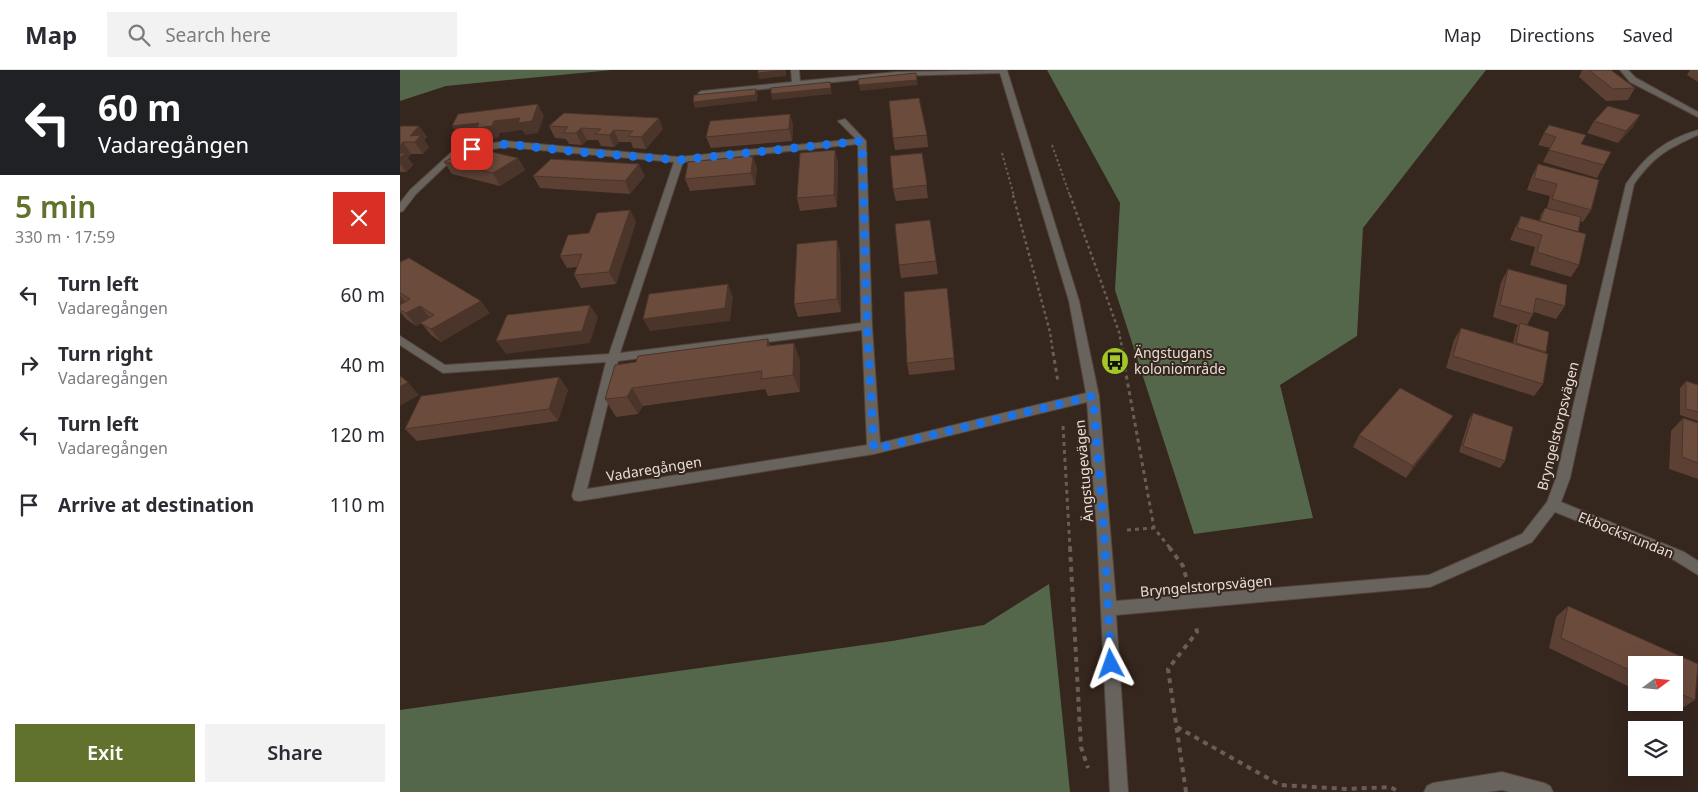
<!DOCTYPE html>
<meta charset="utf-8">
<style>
:root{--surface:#fff;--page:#f2f2f3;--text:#2b2b33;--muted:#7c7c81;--line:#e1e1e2;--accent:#61722d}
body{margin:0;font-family:"Noto Sans",sans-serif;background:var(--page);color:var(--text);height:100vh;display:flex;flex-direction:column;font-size:19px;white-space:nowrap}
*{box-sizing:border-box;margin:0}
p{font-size:16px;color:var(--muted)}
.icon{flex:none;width:28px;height:28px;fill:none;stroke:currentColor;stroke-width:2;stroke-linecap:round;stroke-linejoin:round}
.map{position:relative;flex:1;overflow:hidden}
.sheet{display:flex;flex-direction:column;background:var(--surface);width:400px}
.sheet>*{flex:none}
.guide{background:#202124;color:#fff;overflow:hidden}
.needle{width:32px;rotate:74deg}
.fabs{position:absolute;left:1228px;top:586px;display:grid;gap:10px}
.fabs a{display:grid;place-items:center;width:55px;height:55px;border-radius:0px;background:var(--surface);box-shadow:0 5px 20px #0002;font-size:25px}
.pin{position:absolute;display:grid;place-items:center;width:42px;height:42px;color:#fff;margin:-21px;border-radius:10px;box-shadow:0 2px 8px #0006}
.me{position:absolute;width:55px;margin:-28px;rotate:356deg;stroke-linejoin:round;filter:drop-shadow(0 0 4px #0008)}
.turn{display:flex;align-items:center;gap:18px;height:105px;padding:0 15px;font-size:22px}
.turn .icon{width:65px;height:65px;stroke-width:2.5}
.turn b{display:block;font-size:35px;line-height:42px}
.round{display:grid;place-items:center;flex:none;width:52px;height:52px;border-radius:0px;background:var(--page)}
.head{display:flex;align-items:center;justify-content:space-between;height:85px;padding:0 15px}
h1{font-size:30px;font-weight:600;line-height:38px;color:var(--accent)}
.button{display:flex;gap:10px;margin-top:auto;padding:10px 15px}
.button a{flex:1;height:58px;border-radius:0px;background:var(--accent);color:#fff;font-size:20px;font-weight:600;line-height:58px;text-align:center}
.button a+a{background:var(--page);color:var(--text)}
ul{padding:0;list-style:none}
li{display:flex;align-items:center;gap:15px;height:70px;padding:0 15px}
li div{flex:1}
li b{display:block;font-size:19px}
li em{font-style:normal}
header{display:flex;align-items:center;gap:30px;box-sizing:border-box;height:70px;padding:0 25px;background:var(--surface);border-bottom:1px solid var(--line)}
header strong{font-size:24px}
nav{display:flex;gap:28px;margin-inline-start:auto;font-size:18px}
.search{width:350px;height:45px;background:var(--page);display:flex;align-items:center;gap:12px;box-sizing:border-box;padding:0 18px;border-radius:0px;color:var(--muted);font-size:19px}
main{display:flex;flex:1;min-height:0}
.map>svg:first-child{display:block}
.forest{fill:#54674b}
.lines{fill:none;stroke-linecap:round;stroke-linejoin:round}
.minor-casing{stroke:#52433c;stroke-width:2}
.path-far3{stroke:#6b5d56;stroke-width:2;stroke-dasharray:2.5 2.5;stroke-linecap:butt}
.path-far2{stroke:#6b5d56;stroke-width:2.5;stroke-dasharray:3 3;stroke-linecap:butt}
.path-far1{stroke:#6b5d56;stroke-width:3;stroke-dasharray:4 4;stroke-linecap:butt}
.path{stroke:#6b5d56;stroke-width:4;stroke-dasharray:5 5;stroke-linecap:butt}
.minor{fill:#68635c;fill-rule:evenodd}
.wall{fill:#5c4034}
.shaded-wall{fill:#4b342a}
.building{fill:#6b4b3c;stroke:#4b342a}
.route{stroke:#1a73e8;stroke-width:9;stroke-dasharray:0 16.2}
.labels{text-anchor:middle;stroke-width:4;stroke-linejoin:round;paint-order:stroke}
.poi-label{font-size:14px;fill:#e8ddd8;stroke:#35261e;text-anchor:start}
.street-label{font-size:14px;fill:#e8ddd8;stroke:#35261e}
</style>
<header>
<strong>Map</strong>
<div class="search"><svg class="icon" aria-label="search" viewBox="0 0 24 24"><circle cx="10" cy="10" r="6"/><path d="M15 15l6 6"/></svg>Search here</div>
<nav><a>Map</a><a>Directions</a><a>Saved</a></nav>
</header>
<main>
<section class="sheet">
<div class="guide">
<div class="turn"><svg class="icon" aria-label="left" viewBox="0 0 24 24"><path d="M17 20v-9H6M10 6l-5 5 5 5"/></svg><div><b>60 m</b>Vadaregången</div></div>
</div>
<div class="head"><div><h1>5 min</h1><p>330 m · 17:59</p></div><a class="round" style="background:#d93025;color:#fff"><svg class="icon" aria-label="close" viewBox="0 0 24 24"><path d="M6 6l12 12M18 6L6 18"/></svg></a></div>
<ul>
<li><svg class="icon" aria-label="left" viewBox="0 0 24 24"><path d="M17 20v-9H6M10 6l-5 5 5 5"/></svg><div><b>Turn left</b><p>Vadaregången</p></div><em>60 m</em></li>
<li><svg class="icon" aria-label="right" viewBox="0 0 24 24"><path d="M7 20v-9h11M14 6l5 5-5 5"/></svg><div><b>Turn right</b><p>Vadaregången</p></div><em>40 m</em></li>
<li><svg class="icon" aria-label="left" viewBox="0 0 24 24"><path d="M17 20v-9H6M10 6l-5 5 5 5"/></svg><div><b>Turn left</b><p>Vadaregången</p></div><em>120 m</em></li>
<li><svg class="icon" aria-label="arrive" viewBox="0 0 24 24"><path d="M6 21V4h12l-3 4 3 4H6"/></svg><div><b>Arrive at destination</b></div><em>110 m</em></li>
</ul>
<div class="button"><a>Exit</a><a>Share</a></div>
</section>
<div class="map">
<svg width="1298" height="722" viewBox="0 0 1298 722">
<rect width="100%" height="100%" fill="#35261e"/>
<path class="forest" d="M0,0H212L46,16L0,31Z
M647,0H1086L963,158L957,266L880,315L913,448L794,464L715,220L720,133Z
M649,514L670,722H0V640L492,571L584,555Z"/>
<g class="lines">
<g class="minor-casing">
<path id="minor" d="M391,0H399L400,11L496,2L607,0L679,231L699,326L716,531L1029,505L1122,464L1147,432L1156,408L1226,114C1245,86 1264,70 1298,60V65C1267,79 1254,86 1234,114L1170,408L1161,432L1284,482L1298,491V505L1274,490L1155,442L1132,472L1030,517L716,545L728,722H710L697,461L687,332L474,384L179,431L174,430L172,426L206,292L43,303L0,275V266L45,295L209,284L274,92L106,77L58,84L16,124L3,141L0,142V133L10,120L55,79L106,71L279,87L456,69L438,51L445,49L466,71L472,256L480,373L686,323L669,231L600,3L496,6L302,25L298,23L302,21L392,12ZM458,74L461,253L220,283L283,92ZM462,260L467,375L187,419L218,291Z
M1220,0H1228L1236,8L1298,42V47L1230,12Z
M1102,702L1144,713L1150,716L1153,722H1110L1102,720L1088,722H1024L1027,716L1033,713Z"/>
</g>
<path class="path-far3" d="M652,75L670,126
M602,83L614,126"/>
<path class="path-far2" d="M613,125L650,262L653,283
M670,125L719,262L723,283"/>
<path class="path-far1" d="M653,282L658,312
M722,282L754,458L770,478
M663,356L670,478
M727,460L754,458"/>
<path class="path" d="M670,477L681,677L688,698
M769,477L783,496L786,507
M777,657L880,715L948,719L990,717L1000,722
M786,722L768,599L797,562L796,557"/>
<use href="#minor" class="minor"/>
</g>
<path class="wall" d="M1182,0H1211L1235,18L1228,30L1206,31L1179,7Z
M1290,0H1298V12L1287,5Z
M390,44L393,55L392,71L311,78L306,67Z
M1240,45L1233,57L1218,73L1187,63L1194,51Z
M0,56H19L27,67L24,70L29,77L23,84H11L8,88L13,95L6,102H0Z
M149,56L263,59L246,79L233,78L231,72H219L214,77L201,76L198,70H187L182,75L169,74L166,69L155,68Z
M1144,63L1181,74L1204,95L1197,108L1143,92L1150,78L1138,75Z
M527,65L528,77L495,80L493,68Z
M522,83L528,128L496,131L493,119Z
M118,88L125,100L100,116L52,104L44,92Z
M438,92L437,137L400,141L397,128Z
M1138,94L1191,140L1183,152L1180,151L1178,162L1179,195L1171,207L1130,195L1135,177L1110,170L1115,158L1121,146L1139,151L1141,144L1145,138H1147L1150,126L1127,120L1132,106Z
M357,98L355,115L290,121L285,109Z
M133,106H245L230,124L140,118Z
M230,140L236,152L216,214L181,218L174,205L177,197L167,198L160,186L189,163Z
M530,150L538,204L501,208L499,195Z
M440,182L441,242L398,247L394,234Z
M0,192L90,243L41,272L31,265L21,253L16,256L6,249L0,242Z
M1108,199L1165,236L1156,249L1134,242L1133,244L1127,255L1146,282L1145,283L1143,314L1134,326L1046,298L1054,270L1061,258L1113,273L1116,259L1118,255L1093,247L1101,212Z
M548,231L555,300L509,305L507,293Z
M368,269L370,276L400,290V322L368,326L365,319L243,336L238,344L216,347L205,329L236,292Z
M159,307L168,320L158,351L17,371L5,359Z
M1286,311L1298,315V351L1280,345V318Z
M1073,343L1105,391L1100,398L1059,382L1069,349Z
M1283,348L1298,353V409L1269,399L1271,361Z
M1045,358L1006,408L953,377L959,365Z
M1168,536L1298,594L1295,630L1279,640L1264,632H1274V595H1236V620L1149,578L1156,547Z"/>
<path class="shaded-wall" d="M386,0V6L359,9L358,3Z
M517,10L518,15L460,21L459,15Z
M430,12L432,24L372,30L371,24Z
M356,19L358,25L357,31L295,38L293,32Z
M138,34L144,46L138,63L125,65L122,60L100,63L98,68L84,70L81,66L60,68L52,56L94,51Z
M390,44L393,55L392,71L389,59Z
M1240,45L1233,57L1218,73L1226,61Z
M259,48L263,59L246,79L241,67Z
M19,56L27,67L24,70L29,77L23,84L10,66Z
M181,58L187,70L182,75L176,63Z
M214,60L219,72L214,77L209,65Z
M3,72L11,84L8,88L13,95L6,102L0,93V76Z
M435,80L438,92L437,137L434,125Z
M353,86L357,98L355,115L351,103Z
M118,88L125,100L100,116L93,103Z
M239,94L245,106L230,124L225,111Z
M230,140L236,152L216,214L209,202Z
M437,170L440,182L441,242L437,229Z
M328,214L333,227L330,251L250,261L243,249Z
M0,226L6,233L0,236Z
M81,231L90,243L41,272L31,259Z
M190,235L198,247L190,273L106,284L96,271Z
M20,236L30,248L16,256L6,243Z
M368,269L374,287L367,276Z
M394,273L400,290V322L393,305Z
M159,307L168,320L158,351L149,339Z
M8,312L19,325L0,336V317Z
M232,318L243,336L238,344L227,327Z
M1053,346L1045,358L1006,408L1013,396Z"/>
<path class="building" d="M358,0H385L358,3Z
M1189,0H1211L1235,18L1213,19Z
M516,3L517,10L459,15L458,9Z
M430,12L431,18L371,24V18Z
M356,19L355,25L293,32L294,25Z
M519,28L527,65L493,68L489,31Z
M138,34L132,51L118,53L120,48L94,51L92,56L77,58L79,53L52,56L58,44Z
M1208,36L1240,45L1226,61L1194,51Z
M164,43L259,48L241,67L228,66L233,61L214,60L209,65L195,64L201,59L181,58L176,63H163L168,57L149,56Z
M390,44L389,59L306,67L310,51Z
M1149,55L1186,65L1181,74L1211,82L1204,95L1149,80L1156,67L1144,63Z
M0,56H19L10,66L21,65L15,72H3L0,76Z
M71,77L118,88L93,103L44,92Z
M435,80L434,125L397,128L400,83Z
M0,83H5L0,88Z
M522,83L527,115L493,119L490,86Z
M353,86L351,103L285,109L288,92Z
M151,89L239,94L225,111L133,106Z
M1138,94L1199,110L1191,140L1152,129L1157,114L1134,108Z
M1145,138L1181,147L1178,162L1140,151Z
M230,140L209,202L174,205L182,184L160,186L168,165L189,163L197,143Z
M1121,146L1186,164L1179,195L1137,182L1142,165L1117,158Z
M530,150L536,191L499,195L495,154Z
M437,170V229L394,234L397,174Z
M9,188L81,231L31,259L20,253L34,245L20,236L6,243L0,240V235L10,229L0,223V192Z
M1108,199L1167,215L1165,236L1136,228L1133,244L1100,235Z
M328,214L325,238L243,249L249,224Z
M547,218L554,288L507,293L504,222Z
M190,235L182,261L96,271L107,245Z
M1120,253L1149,262L1146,282L1116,273Z
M1061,258L1148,284L1143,314L1053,286Z
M368,269L367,276L394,273L393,305L361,309L362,301L232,318L227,327L205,329L215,295L236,292L238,286Z
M0,306L8,312L0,317Z
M159,307L149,339L5,359L21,326Z
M1286,311L1298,315V342L1286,339Z
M1000,318L1053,346L1013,396L959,365Z
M1073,343L1113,357L1105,391L1063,376Z
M1283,348L1298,353V393L1282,387Z
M1168,536L1298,594L1295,630L1274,621V595H1236V603L1161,568Z"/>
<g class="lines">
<path class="route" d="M72,79L106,74L178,82L279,90L462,71L467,256L474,379L693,326L704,461L711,594"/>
</g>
<defs>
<g id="bus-disc" transform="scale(1.4375)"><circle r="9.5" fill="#a3c826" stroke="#35261e"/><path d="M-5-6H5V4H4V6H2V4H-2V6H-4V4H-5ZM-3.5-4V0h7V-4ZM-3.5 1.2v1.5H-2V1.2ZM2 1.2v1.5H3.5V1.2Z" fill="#111"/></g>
</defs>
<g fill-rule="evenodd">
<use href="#bus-disc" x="715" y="291"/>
</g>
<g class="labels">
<g class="poi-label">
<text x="734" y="288">Ängstugans<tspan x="734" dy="16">koloniområde</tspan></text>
</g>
<g class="street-label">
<text transform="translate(1158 356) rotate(-76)" y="5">Bryngelstorpsvägen</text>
<text transform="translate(254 399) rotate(-9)" y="5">Vadaregången</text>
<text transform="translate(684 401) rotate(-95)" y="5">Ängstugevägen</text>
<text transform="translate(1226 465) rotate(22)" y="5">Ekbocksrundan</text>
<text transform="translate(806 516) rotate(-5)" y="5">Bryngelstorpsvägen</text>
</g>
</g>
</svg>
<div class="fabs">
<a><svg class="needle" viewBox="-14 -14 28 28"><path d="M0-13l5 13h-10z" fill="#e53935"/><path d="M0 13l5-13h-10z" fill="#7c7c81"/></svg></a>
<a><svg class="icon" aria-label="layers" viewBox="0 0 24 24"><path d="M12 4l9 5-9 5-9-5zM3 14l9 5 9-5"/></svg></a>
</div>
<div class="pin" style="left:72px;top:79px;background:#d93025"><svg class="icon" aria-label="arrive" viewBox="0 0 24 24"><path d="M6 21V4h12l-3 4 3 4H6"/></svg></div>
<svg class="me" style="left:711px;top:594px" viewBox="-20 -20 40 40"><path d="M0-17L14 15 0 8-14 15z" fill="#1a73e8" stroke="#fff" stroke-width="4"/></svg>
</div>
</main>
